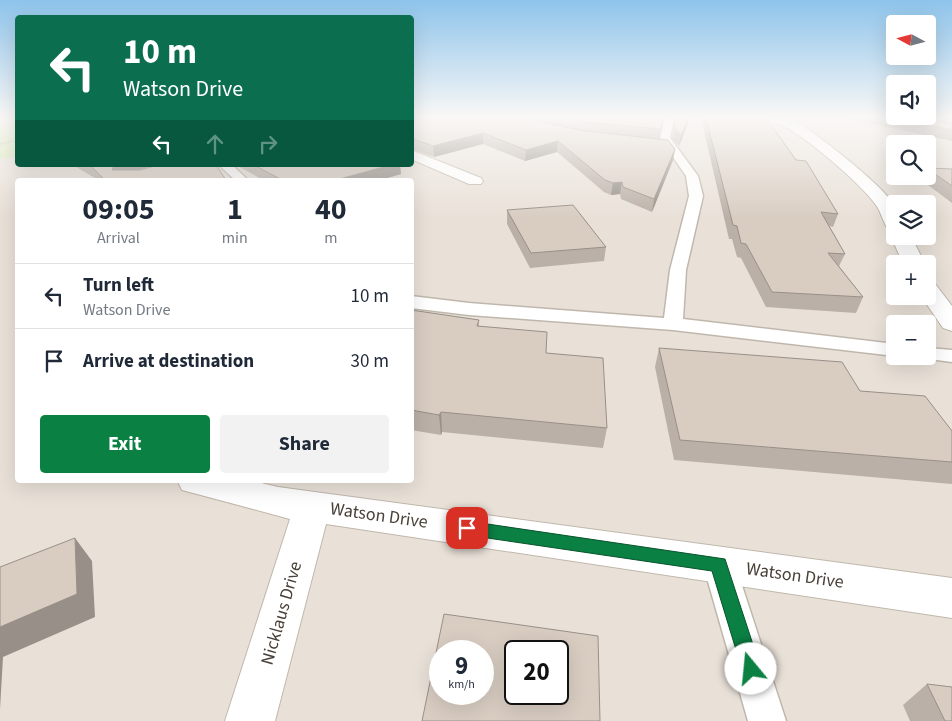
<!DOCTYPE html>
<meta charset="utf-8">
<style>
:root{--surface:#fff;--page:#f2f2f3;--text:#1f2937;--muted:#747a83;--line:#e0e1e3;--accent:#0b8043}
body{margin:0;font-family:"Source Sans 3",sans-serif;background:var(--page);color:var(--text);height:100vh;display:flex;flex-direction:column;font-size:19px;white-space:nowrap}
*{box-sizing:border-box;margin:0}
p{font-size:16px;color:var(--muted)}
.icon{flex:none;width:28px;height:28px;fill:none;stroke:currentColor;stroke-width:2;stroke-linecap:round;stroke-linejoin:round}
.map{position:relative;flex:1;overflow:hidden}
.side{position:absolute;left:15px;top:178px;width:399px;height:305px;display:flex;flex-direction:column;background:var(--surface);border-radius:5px;box-shadow:0 5px 20px #0002}
.side>*{flex:none}
.hud{position:absolute;left:15px;top:15px;width:399px;height:152px;border-radius:5px;box-shadow:0 5px 20px #0002;background:#0b6e4f;color:#fff;overflow:hidden}
.needle{width:32px;rotate:277deg}
.tools{position:absolute;left:886px;top:15px;display:grid;gap:10px}
.tools a{display:grid;place-items:center;width:50px;height:50px;border-radius:5px;background:var(--surface);box-shadow:0 5px 20px #0002;font-size:25px}
.speed{position:absolute;left:429px;top:640px;display:flex;gap:10px;font-size:25px;font-weight:700;text-align:center}
.speed>*{display:grid;place-content:center;width:65px;height:65px;border-radius:50%;background:var(--surface);box-shadow:0 5px 20px #0002;line-height:1}
.speed small{font-size:12px;font-weight:400}
.speed .limit{border:2px solid #111;border-radius:8px;background:#fff;color:#111}
.pin{position:absolute;display:grid;place-items:center;width:42px;height:42px;color:#fff;margin:-21px;border-radius:10px;box-shadow:0 2px 8px #0006}
.me{position:absolute;width:55px;margin:-28px;rotate:343deg;stroke-linejoin:round;filter:drop-shadow(0 0 4px #0008)}
.turn{display:flex;align-items:center;gap:18px;height:105px;padding:0 25px;font-size:22px}
.turn .icon{width:65px;height:65px;stroke-width:2.5}
.turn b{display:block;font-size:35px;line-height:42px}
.lanes{display:flex;align-items:center;height:48px;padding:0 25px;background:#0003;justify-content:center;gap:25px;direction:ltr}
.lanes .off{opacity:.35}
.eta{display:flex;justify-content:space-evenly;align-items:center;height:85px;text-align:center}
.eta b{font-size:30px;font-weight:700;line-height:35px}
.primary-button{display:flex;gap:10px;margin-top:auto;padding:10px 25px}
.primary-button a{flex:1;height:58px;border-radius:5px;background:var(--accent);color:#fff;font-size:20px;font-weight:700;line-height:58px;text-align:center}
.primary-button a+a{background:var(--page);color:var(--text)}
ul{padding:0;list-style:none}
li{display:flex;align-items:center;gap:15px;height:65px;padding:0 25px;border-top:1px solid var(--line)}
li div{flex:1}
li b{display:block;font-size:19px}
li em{font-style:normal}
.map>svg:first-child{display:block}
.residential{fill:#e9e1d8;fill-rule:evenodd}
.green{fill:#d7e8b3}
.lines{fill:none;stroke-linecap:round;stroke-linejoin:round}
.service-casing{stroke:#c0b7ac;stroke-width:3}
.minor-casing{stroke:#c0b7ac;stroke-width:2}
.path{stroke:#c2b09e;stroke-width:2;stroke-dasharray:1 1;stroke-linecap:butt}
.service{fill:#fff;fill-rule:evenodd}
.minor{fill:#fff;fill-rule:evenodd}
.wall{fill:#bbb0a7}
.shaded-wall{fill:#989088}
.building{fill:#d9cdc2;stroke:#989088;fill-rule:evenodd}
.route{fill:#0b8043;stroke:#07532c}
.labels{text-anchor:middle;stroke-width:4;stroke-linejoin:round;paint-order:stroke}
.near-street-label{font-size:18px;fill:#494038;stroke:#fff}
</style>
<div class="map">
<svg width="952" height="721" viewBox="0 0 952 721">
<rect width="100%" height="100%" fill="#f5f0ea"/>
<path class="residential" d="M411,118H952V721H0V159L17,156L18,165H411ZM895,144H928V176H895ZM18,180H411V480H18ZM895,204H928V236H895ZM895,264H928V296H895ZM895,324H928V356H895ZM440,651H482V694H440ZM515,651H558V694H515Z"/>
<path class="green" d="M0,118H17V156L0,159Z"/>
<g class="lines">
<g class="service-casing">
<path id="service" d="M665,118H674L670,138L698,176L703,196L686,270L683,319L895,344V356L673,330L469,315L411,308V296L469,303L664,318L670,270L689,196L686,176L660,138Z
M219,165H232L248,180H235Z
M928,348L952,350V362L921,358L919,356H928Z
M719,550L730,554L735,564L786,721H748L703,564L708,554Z"/>
</g>
<g class="minor-casing">
<path id="minor" d="M749,118C760,116 779,115 791,119C808,126 892,192 895,208C896,215 895,224 895,231L888,229C883,222 881,212 876,205C861,184 809,139 785,127C775,121 757,127 749,118Z
M411,150L481,178L483,181L481,184H469L411,159Z
M895,232V236H911L925,264H903L891,236Z
M928,283L936,285L952,306V331L943,328L921,296H928Z
M177,480H249L278,487L952,578V618L326,524L275,721H225L290,519L182,490Z"/>
</g>
<path class="path" d="M0,144L18,140"/>
<use href="#service" class="service"/>
<use href="#minor" class="minor"/>
</g>
<path class="wall" d="M411,118H663L659,139L675,149L673,160L652,212L621,199L620,194L611,195L604,192L557,152L525,161L483,144L434,157L411,149Z
M674,118H690L679,146L672,138L675,118Z
M701,118H766L796,160L838,214L833,227L829,226L845,254L839,266L863,297L856,313L766,307L741,258L737,257L732,239H729Z
M846,118H952V141Z
M73,165H156L138,170L226,180H98Z
M236,165H405L400,166L401,174L380,180H263Z
M928,168L952,169V203L920,179L921,176H928Z
M507,210L606,247L604,261L530,268L507,224Z
M411,310L479,320V326L546,353L607,428L603,448L442,432L441,435L411,430Z
M659,348L860,391L952,431V484L674,460L655,367Z
M927,684L952,721H910L903,705Z"/>
<path class="shaded-wall" d="M688,118H690L679,146L681,136Z
M483,133V144L434,157L433,146Z
M558,141L557,152L525,161L526,150Z
M675,149L673,160L652,212L654,199Z
M413,151L414,162L411,163V152Z
M114,165H156L120,175L112,170Z
M390,165H405L400,166L401,174L380,180H336Z
M622,182L620,194L611,195L613,183Z
M441,412L442,432L441,435L439,415Z
M75,538L92,561L95,617L3,657L0,709V627Z"/>
<path class="building" d="M411,118H519L586,131L668,140L675,149L654,199L623,187L622,182L613,183L605,180L558,141L526,150L483,133L433,146L411,138Z
M565,118H663L661,129L586,122Z
M676,118H688L681,136L674,127Z
M706,118H766L796,160L806,161L838,214L821,212L845,254L828,253L863,297L772,292L746,244L741,243L737,226L733,225Z
M894,118H931L952,125V130Z
M88,165H114L112,170H140L158,165H216L226,180H105L91,166Z
M254,165H391L336,180H282Z
M928,168L952,169V186L928,169Z
M573,205L606,247L531,253L507,210Z
M411,310L479,320L477,326L547,332L546,353L603,358L607,428L441,412L439,415L411,410Z
M659,348L842,362L860,391L925,396L952,431V462L680,440Z
M75,538L77,594L0,627V567Z
M444,614L598,636L600,721H422ZM440,651H482V694H440ZM515,651H558V694H515Z
M927,684L952,687V721H945Z"/>
<linearGradient id="sky" x2="0" y2="1"><stop stop-color="#8ec4eb"/><stop offset="0.54" stop-color="#faf8f6"/><stop offset="1" stop-color="#faf8f6" stop-opacity="0"/></linearGradient>
<rect width="952" height="218" fill="url(#sky)"/>
<path class="route" d="M467,521L725,559L761,669L758,676L751,678L744,676L712,571L467,535L461,533L459,528L461,523Z"/>
<g class="labels">
<g class="near-street-label">
<text transform="translate(379 515) rotate(8)" y="6">Watson Drive</text>
<text transform="translate(795 575) rotate(8)" y="6">Watson Drive</text>
<text transform="translate(281 613) rotate(-74)" y="6">Nicklaus Drive</text>
</g>
</g>
</svg>
<div class="tools">
<a><svg class="needle" viewBox="-14 -14 28 28"><path d="M0-13l5 13h-10z" fill="#e53935"/><path d="M0 13l5-13h-10z" fill="#747a83"/></svg></a>
<a><svg class="icon" aria-label="sound" viewBox="0 0 24 24"><path d="M4 9h4l5-4v14l-5-4H4zM17 9q2 3 0 6"/></svg></a>
<a><svg class="icon" aria-label="search" viewBox="0 0 24 24"><circle cx="10" cy="10" r="6"/><path d="M15 15l6 6"/></svg></a>
<a><svg class="icon" aria-label="layers" viewBox="0 0 24 24"><path d="M12 4l9 5-9 5-9-5zM3 14l9 5 9-5"/></svg></a>
<a>+</a>
<a>−</a>
</div>
<div class="speed"><div>9<small>km/h</small></div><div class="limit">20</div></div>
<div class="pin" style="left:467px;top:528px;background:#d93025"><svg class="icon" aria-label="arrive" viewBox="0 0 24 24"><path d="M6 21V4h12l-3 4 3 4H6"/></svg></div>
<svg class="me" style="left:751px;top:669px" viewBox="-20 -20 40 40"><circle r="19" fill="#fff"/><path d="M0-13L10 11 0 6-10 11z" fill="#0b8043"/></svg>
<div class="hud">
<div class="turn"><svg class="icon" aria-label="left" viewBox="0 0 24 24"><path d="M17 20v-9H6M10 6l-5 5 5 5"/></svg><div><b>10 m</b>Watson Drive</div></div>
<div class="lanes"><svg class="icon" aria-label="left" viewBox="0 0 24 24"><path d="M17 20v-9H6M10 6l-5 5 5 5"/></svg><svg class="icon off" aria-label="ahead" viewBox="0 0 24 24"><path d="M12 20V5M6 11l6-6 6 6"/></svg><svg class="icon off" aria-label="right" viewBox="0 0 24 24"><path d="M7 20v-9h11M14 6l5 5-5 5"/></svg></div>
</div>
<section class="side">
<div class="eta">
<div><b>09:05</b><p>Arrival</p></div>
<div><b>1</b><p>min</p></div>
<div><b>40</b><p>m</p></div>
</div>
<ul>
<li><svg class="icon" aria-label="left" viewBox="0 0 24 24"><path d="M17 20v-9H6M10 6l-5 5 5 5"/></svg><div><b>Turn left</b><p>Watson Drive</p></div><em>10 m</em></li>
<li><svg class="icon" aria-label="arrive" viewBox="0 0 24 24"><path d="M6 21V4h12l-3 4 3 4H6"/></svg><div><b>Arrive at destination</b></div><em>30 m</em></li>
</ul>
<div class="primary-button"><a>Exit</a><a>Share</a></div>
</section>
</div>
